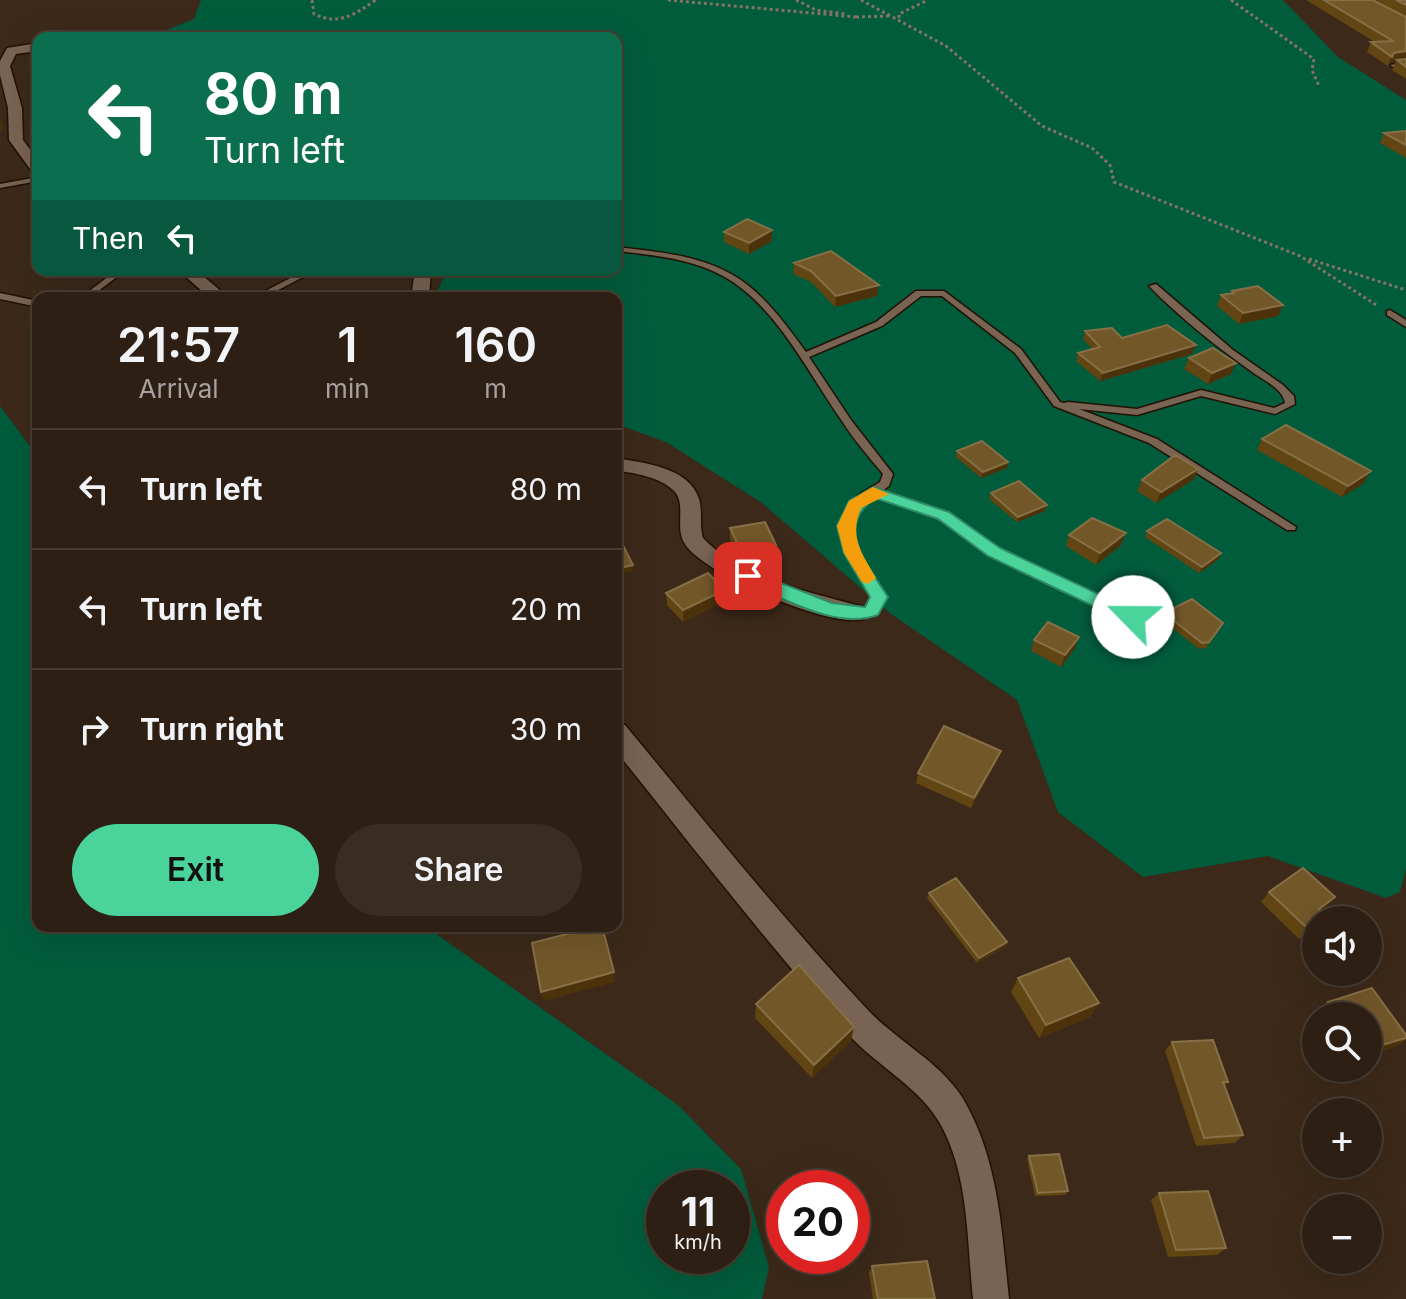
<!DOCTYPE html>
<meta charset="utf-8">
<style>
:root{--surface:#2d1f13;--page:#392c21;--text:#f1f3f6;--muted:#a7a2a0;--line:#483d33;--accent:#4ad49c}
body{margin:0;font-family:Inter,sans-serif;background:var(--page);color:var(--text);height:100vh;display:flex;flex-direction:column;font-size:30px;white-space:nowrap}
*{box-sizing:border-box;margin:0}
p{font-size:26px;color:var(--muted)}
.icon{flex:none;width:44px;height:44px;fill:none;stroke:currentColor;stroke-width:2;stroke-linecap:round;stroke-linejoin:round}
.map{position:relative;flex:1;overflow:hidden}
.panel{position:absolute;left:32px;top:292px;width:590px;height:640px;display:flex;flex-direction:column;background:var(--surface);border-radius:16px;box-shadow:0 8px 32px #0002,0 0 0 2px var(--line)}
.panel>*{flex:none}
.guide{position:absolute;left:32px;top:32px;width:590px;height:244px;border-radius:16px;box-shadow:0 8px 32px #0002,0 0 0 2px var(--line);background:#0b6e4f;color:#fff;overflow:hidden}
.controls{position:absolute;left:1302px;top:906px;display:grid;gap:16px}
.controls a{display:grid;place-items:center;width:80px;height:80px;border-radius:50%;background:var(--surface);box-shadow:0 8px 32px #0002,0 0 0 2px var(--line);font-size:40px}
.speed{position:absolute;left:646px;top:1170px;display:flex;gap:16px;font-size:40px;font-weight:700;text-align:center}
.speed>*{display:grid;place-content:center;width:104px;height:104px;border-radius:50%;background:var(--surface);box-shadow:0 8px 32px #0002,0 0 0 2px var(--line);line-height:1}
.speed small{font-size:20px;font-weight:400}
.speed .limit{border:12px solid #d22;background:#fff;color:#111}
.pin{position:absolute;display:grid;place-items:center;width:68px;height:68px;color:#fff;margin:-34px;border-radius:16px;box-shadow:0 4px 12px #0006}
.me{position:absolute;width:88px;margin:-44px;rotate:293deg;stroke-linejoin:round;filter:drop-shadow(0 0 6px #0008)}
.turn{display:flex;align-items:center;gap:28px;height:168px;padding:0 40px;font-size:36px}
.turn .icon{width:104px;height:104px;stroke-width:2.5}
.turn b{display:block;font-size:56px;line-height:68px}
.then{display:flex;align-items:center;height:76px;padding:0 40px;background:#0003;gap:16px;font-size:30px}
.eta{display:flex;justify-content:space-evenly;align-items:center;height:136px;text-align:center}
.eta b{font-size:48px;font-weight:600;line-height:56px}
.cta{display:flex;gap:16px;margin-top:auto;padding:16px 40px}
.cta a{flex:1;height:92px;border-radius:48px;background:var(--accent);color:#111;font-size:32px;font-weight:600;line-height:92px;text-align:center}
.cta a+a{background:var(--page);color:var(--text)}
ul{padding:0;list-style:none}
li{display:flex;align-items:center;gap:24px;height:120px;padding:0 40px;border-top:2px solid var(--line)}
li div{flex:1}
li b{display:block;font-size:30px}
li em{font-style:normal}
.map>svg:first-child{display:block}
.green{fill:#015c3c;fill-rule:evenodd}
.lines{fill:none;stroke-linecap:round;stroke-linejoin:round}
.lane-casing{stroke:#231103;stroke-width:3}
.street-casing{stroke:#231103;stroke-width:3}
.path{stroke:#847366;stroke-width:3;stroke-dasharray:3 3;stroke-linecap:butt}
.lane{fill:#796352;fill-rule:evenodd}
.street{fill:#796352;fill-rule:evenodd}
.wall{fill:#614512}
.shaded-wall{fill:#4b320b}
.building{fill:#725729;stroke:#876f46;stroke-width:2}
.route{fill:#4ad49c;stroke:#308a65;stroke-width:2}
.slow{fill:#f59e0b}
</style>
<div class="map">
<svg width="1406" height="1299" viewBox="0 0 1406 1299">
<rect width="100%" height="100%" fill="#3c2919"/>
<path class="green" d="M201,0H1283L1338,57L1406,100V869L1400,892L1386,898L1268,856L1143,877L1058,812L1017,700L891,614L762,503L666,442L616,424V298H434L446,273L616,270V38H146L194,19Z
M0,406L38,457V926H425L678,1105L741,1169L769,1267L762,1299H0ZM664,1188H732V1256H664Z"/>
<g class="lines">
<g class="lane-casing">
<path id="lane" d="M1406,62V66L1393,67L1390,65Z
M38,177V181L0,188V184Z
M616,247C662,252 713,256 750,287C772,305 789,329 806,352L876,322L916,291H944L1021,349L1060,402L1064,403L1068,402L1137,409L1201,390L1274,408L1285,403C1283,389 1265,381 1255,374C1218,348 1180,318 1149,286L1156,284L1233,350L1283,385L1294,396L1295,404L1275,414L1201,396L1137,415L1079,409L1157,439L1296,527L1295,530H1287L1149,443L1054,406L1015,353L942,296H921L882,326L809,357L851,420L893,474L889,486L882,491L948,513L998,549L1137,614L1139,617L1137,620H1129L990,555L940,517L874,496C828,523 865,565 885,597L875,614L855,617L851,616L849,613L851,610L867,607L873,597C858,571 826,534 849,504C856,494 870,489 880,482L883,474C869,457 854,440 842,421C808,373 776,305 723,276C690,258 652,255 616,251Z
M117,270H126L89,298H80Z
M296,275L303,277L263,298H252Z
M0,293L38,301V307L0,299Z
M1390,310L1406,320V327L1387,315V311Z"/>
</g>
<g class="street-casing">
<path id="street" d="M38,43V51L16,54L10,66L22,108L23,140L38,160V174L33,173L9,140L8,108L0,75V61L7,48Z
M178,270H196L229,298H210Z
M415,270H431L429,298H411Z
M616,458C644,463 689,467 699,499C703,512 699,525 703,538C744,581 809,591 863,607L867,613L863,619C831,629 703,574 685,544C674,528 687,504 674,491C659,476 635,474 616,470Z
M616,722L625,725C704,820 781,917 866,1008C897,1042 944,1063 966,1104C999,1164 1002,1233 1009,1299H973C967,1242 969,1178 942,1127C921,1087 876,1066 847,1033C766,942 692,846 616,751Z"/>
</g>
<path class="path" d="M312,0L314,14C339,26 355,14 376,0
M668,0L856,17
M796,0L816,10L846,14
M861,0L946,46L1042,126L1092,148L1110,165L1114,182L1300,256L1378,306
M1231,0L1314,59L1312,70L1319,86
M856,17L890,16
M899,18V14L928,0
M1309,259L1406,290"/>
<use href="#lane" class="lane"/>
<use href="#street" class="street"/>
</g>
<path class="wall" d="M1306,0H1373L1406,17V79L1392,70L1396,61L1390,62L1388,66L1367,52L1371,42H1375Z
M1376,0H1406V17Z
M1406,131V158L1380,143L1384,133Z
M724,232L772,241L749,254L724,242Z
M794,263L877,296L835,307L811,282L793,274Z
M1232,291L1283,305L1278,316L1239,324L1217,306L1221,295L1231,293Z
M1085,331L1122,338L1192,354L1100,381L1076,361L1078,353L1092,349L1083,339Z
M1189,358L1231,374L1208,384L1184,369Z
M1262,439L1371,471L1364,483L1342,497L1257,450Z
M957,451L1007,468L981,478L956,457Z
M1198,469L1193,480L1156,503L1137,491L1142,480Z
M991,493L1047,505L1045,511L1017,522L989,499Z
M730,528L776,545L775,556L741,563L730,540Z
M1147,531L1219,559L1199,573L1145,537Z
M1126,533L1121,545L1096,565L1066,546L1069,535Z
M725,590L724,601L683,622L667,605L666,593Z
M1164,613L1220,629L1206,648L1199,649L1161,619Z
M1079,637L1075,648L1061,667L1031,651L1034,640Z
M997,760L971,808L916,783L918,773Z
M1269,892L1326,907L1321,911L1326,916L1322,920H1316V927L1299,939L1261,902Z
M929,893L1007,942L1005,947L977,963L927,898Z
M1018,978L1099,1003L1090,1017L1039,1038L1011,992Z
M1372,988L1406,1035V1039L1397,1046L1368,1055V1016H1323L1319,1011L1328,1002Z
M756,1004L851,1041L812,1078L755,1018Z
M1172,1042L1228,1082L1224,1086L1243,1135L1235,1143L1196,1146L1165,1051Z
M1029,1156L1068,1191L1065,1195L1035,1196L1027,1159Z
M1159,1193L1226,1248L1217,1255L1168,1257L1151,1200Z
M872,1266L935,1299H873L869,1273Z"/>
<path class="shaded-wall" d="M1406,51V60L1389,62L1394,53Z
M0,116L3,130L0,131Z
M772,230V241L749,254V243Z
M248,270H265L250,274Z
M879,285L877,296L835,307L836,296Z
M1283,305L1278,316L1239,324L1243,313Z
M1196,345L1192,354L1100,381L1103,373Z
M1236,363L1231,374L1208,384L1212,373Z
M1008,462L1007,468L981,478L983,472Z
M1198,469L1193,480L1156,503L1161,492Z
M1371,471L1364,483L1342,497L1348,486Z
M1047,505L1045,511L1017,522L1018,517Z
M1126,533L1121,545L1096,565L1100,553Z
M776,545L775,556L741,563V551Z
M1221,553L1219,559L1199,573L1202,567Z
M633,565V571L616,575V569Z
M725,590L724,601L683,622V610Z
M1079,637L1075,648L1061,667L1065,655Z
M1001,751L997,760L971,808L974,798Z
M1335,897L1326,907L1310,919L1319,909Z
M1316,923V927L1299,939L1308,929Z
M1007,942L1005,947L977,963L979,958Z
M614,972L615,982L544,1001L541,992Z
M1099,1003L1090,1017L1039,1038L1046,1025Z
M854,1027L851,1041L812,1078L814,1065Z
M1406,1038L1397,1046L1368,1055V1052L1372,1048Z"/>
<path class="building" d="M1324,0H1373L1406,17V51L1394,53L1392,57L1371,42L1393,41Z
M1396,0H1406V5Z
M1406,59V67L1397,60Z
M1406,131V145L1384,133Z
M747,219L772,230L749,243L724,232Z
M831,251L879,285L836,296L811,271L794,263Z
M1258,286L1283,305L1243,313L1221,295L1234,293L1232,291Z
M1167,325L1196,345L1103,373L1078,353L1100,347L1085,331L1112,328L1122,338Z
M1213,348L1236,363L1212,373L1189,358Z
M1286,425L1371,471L1348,486L1262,439Z
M982,441L1008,462L983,472L957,451Z
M1175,455L1198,469L1161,492L1142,480Z
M1019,481L1047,505L1018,517L991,493Z
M1092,518L1126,533L1100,553L1069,535Z
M1167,519L1221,553L1202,567L1147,531Z
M765,522L776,545L741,551L730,528Z
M616,532L633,565L616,569Z
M708,573L725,590L683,610L666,593Z
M1192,599L1223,623L1209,642L1202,643L1164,613Z
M1048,622L1079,637L1065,655L1034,640Z
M944,726L1001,751L974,798L918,773Z
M1303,868L1335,897L1319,909L1326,916L1320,920H1316V923L1308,929L1269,892Z
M956,878L1007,942L979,958L929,893Z
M598,926H602L614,972L541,992L532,943Z
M1069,958L1099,1003L1046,1025L1018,978Z
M799,965L854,1027L814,1065L756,1004Z
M1372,988L1406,1035V1038L1372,1048L1368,1043V1016H1339L1328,1002Z
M1213,1040L1228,1082H1223L1243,1135L1204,1138L1172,1042Z
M1059,1154L1068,1191L1038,1193L1029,1156Z
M1208,1191L1226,1248L1176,1250L1159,1193Z
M927,1261L935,1299H878L872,1266Z"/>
<path class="route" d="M873,487L949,512L1000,548L1139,613L1142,617L1139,622H1127L988,556L938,519L875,498C833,527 868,565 888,597L878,615C836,631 781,596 742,581L740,576L748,570L832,603L865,607L870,597L844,553L837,526L849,501Z"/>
<path class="slow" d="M873,487L889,494L861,508C849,537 861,552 876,578L868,584L862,582L844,553L837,526L849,501Z"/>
</svg>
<div class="controls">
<a><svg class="icon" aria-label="sound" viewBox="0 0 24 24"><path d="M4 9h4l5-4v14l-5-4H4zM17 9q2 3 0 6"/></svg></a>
<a><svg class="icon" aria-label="search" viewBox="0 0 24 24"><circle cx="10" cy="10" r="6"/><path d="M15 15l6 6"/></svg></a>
<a>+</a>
<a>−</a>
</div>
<div class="speed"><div>11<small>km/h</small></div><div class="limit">20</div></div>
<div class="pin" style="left:748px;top:576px;background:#d93025"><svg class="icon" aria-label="arrive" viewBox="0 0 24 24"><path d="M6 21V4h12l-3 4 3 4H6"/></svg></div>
<svg class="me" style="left:1133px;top:617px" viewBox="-20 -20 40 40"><circle r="19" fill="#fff"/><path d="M0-13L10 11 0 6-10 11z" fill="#4ad49c"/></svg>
<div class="guide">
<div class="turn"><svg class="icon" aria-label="left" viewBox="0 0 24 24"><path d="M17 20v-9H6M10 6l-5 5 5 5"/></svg><div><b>80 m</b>Turn left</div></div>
<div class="then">Then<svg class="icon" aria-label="left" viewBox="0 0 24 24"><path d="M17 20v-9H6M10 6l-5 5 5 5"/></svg></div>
</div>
<section class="panel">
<div class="eta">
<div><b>21:57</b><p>Arrival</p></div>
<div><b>1</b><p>min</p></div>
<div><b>160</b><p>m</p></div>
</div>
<ul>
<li><svg class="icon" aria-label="left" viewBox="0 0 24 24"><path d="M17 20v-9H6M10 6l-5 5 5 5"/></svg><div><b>Turn left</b></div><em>80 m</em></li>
<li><svg class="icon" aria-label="left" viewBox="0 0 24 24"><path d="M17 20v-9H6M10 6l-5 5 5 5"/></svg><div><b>Turn left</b></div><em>20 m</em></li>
<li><svg class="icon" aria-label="right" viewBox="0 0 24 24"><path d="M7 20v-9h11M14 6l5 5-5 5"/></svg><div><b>Turn right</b></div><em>30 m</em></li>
</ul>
<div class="cta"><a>Exit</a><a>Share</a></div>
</section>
</div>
